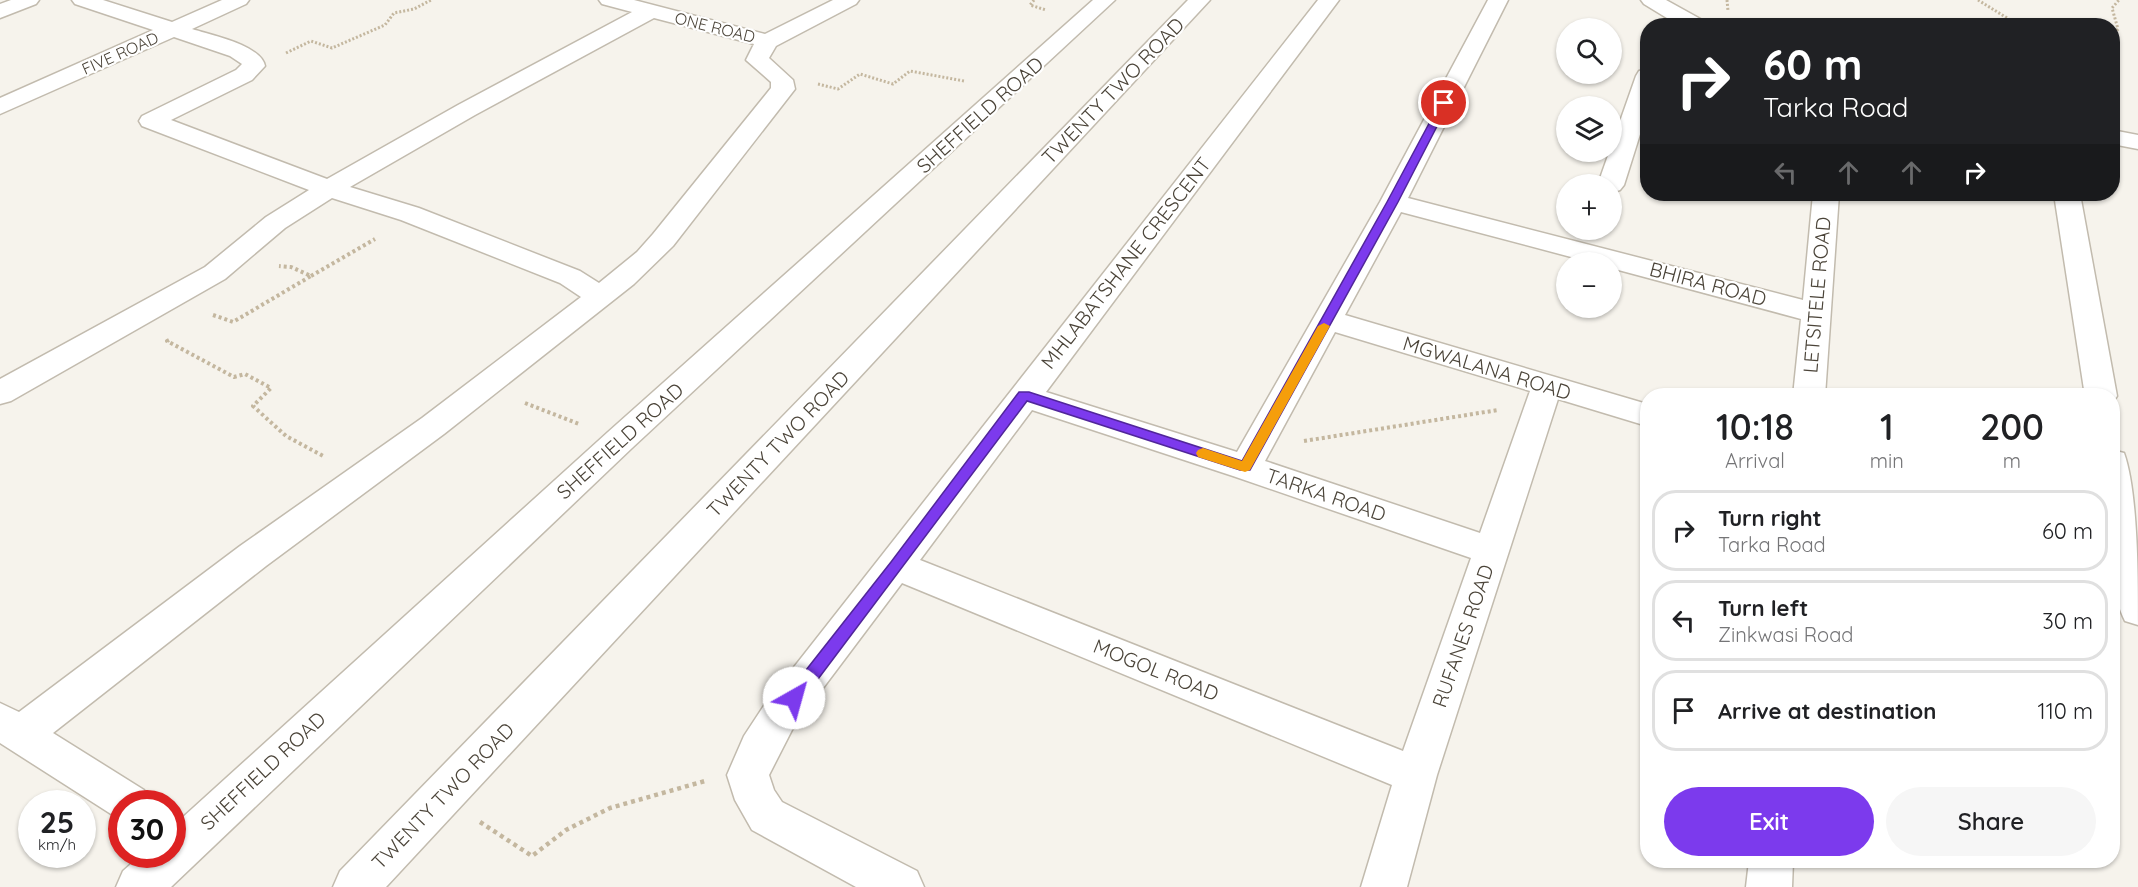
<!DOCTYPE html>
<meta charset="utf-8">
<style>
:root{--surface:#fff;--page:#f6f6f6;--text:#202124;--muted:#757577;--line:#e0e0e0;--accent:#7c3aed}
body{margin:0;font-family:Quicksand,sans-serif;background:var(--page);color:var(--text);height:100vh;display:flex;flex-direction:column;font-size:22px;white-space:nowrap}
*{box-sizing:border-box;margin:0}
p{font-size:20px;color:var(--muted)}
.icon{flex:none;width:33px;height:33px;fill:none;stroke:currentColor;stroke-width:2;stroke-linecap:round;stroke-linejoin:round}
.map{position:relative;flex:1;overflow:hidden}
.side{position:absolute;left:1640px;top:388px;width:480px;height:480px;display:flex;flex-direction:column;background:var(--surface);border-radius:24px;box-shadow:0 2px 4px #0004}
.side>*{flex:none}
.banner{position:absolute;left:1640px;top:18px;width:480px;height:183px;border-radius:24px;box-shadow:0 2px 4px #0004;background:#202124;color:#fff;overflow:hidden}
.tools{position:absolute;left:1556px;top:18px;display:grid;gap:12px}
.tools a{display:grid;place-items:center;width:66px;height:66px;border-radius:50%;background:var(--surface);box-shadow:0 2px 4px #0004;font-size:30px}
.speed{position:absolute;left:18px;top:790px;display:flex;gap:12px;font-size:30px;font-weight:700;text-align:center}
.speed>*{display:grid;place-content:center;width:78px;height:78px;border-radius:50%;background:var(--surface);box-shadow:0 2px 4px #0004;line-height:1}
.speed small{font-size:15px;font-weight:400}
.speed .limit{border:9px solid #d22;background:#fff;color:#111}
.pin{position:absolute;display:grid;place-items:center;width:51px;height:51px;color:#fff;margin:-26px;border:3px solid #fff;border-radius:50%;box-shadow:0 2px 6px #0007}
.me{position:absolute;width:66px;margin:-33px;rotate:38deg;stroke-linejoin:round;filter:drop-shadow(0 0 4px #0008)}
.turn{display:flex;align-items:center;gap:21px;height:126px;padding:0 24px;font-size:27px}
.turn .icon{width:78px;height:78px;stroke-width:2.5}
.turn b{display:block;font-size:42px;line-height:51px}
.lanes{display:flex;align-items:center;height:57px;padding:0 24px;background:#0003;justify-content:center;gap:30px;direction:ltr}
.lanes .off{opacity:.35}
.eta{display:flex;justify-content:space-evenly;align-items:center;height:102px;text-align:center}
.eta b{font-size:36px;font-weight:600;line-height:42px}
.action{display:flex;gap:12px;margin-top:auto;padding:12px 24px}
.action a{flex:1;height:69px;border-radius:36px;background:var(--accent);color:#fff;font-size:24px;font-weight:600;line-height:69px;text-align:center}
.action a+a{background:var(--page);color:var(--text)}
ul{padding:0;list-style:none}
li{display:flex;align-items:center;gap:18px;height:81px;margin:0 12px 9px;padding:0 12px;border:3px solid var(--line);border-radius:24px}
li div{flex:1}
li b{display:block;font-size:22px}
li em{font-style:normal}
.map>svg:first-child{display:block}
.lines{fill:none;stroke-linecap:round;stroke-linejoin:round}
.minor-casing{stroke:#c2bbae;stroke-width:3}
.tertiary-casing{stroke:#c2bbae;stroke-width:3}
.path-far2{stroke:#c4b79f;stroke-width:3;stroke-dasharray:2 2;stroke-linecap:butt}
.path-far1{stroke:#c4b79f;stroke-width:4;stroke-dasharray:3 3;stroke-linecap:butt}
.path{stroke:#c4b79f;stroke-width:4.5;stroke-dasharray:4 4;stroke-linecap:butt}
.minor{fill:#fff;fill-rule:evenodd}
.tertiary{fill:#fff;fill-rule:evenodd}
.route{fill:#7c3aed;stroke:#51269a;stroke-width:1.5}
.slow{fill:#f59e0b}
.labels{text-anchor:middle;stroke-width:4.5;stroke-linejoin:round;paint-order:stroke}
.far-street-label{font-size:16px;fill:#4b4439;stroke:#fff}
.street-label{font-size:20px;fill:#4b4439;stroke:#fff}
</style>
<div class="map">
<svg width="2138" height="887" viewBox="0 0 2138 887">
<rect width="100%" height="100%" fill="#f6f3ec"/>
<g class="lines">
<g class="minor-casing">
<path id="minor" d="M11,0H39L36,4L0,18V4Z
M72,0H103L172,22L222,0H249L246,4L192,29C211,35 261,45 265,66L252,80L171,120L327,179L458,105L632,12L602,4L599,0H634L765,34L833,0H859L856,4L776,46L769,58L793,80L795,89L673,246L634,284L444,434L266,566L53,733L144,790L150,804H122V821L0,743V703L19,712L240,546L422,418L581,297L560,283L401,220L332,198L285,228L225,279L11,401L0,404V379L205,267L266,217L309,190L142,126L139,121L142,116L236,70L242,64L230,56L174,37L0,114V98L153,30L75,4ZM654,18L754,44L746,60L771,82V88L653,234L637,252L599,283L580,271L419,208L350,187L475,115Z
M1188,0H1210L386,887H333L340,871Z
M1318,0H1339L1046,392L1237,452L1380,202L1488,0H1508L1408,198L1803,300L1813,194H1839L1825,396H1793L1801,319L1611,268V262H1590L1401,212L1345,315L1647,404V426L1558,399L1437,775L1407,887H1361L1392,785L902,583L793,728L769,775L774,790L782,802L917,871L924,887H856L752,830L735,800L727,775L744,736L765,704ZM1335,332L1530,391L1480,533L1265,461ZM1032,410L1233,476L1471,558L1403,751L920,560Z
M1641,0H1666L1704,21L1706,26H1680L1644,4Z
M1647,69V112L1624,185L1620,190L1611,193V184H1598L1636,76L1639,71Z
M2112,130L2138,135V149L2112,144Z
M2054,194H2080L2117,396L2112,404V396H2085Z
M2112,450L2124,453C2138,492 2138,579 2138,625L2125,621C2104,580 2112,497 2112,450Z
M1749,861H1793L1792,887H1746Z"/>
</g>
<g class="tertiary-casing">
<path id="tertiary" d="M1093,0H1115L632,448L171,887H116L123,871L141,855H172V827L608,432Z"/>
</g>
<path class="path-far2" d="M1034,0L1030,5L1046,10
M1727,0L1728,11
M1978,0L2020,26
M2112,37L2118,29L2112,8L2119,0
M286,53L311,41L332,48L385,25L394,13L414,9L431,0
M818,84L838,89L860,74L893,84L910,71L964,81"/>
<path class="path-far1" d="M311,276L375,239
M213,315L233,322L311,276L291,267L279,266
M169,340L167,341L234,377L245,374L271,388L253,406L286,436L325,457
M525,403L579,424
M1304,441L1498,410"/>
<path class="path" d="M480,822L532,856L566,830L610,808L705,781"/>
<use href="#minor" class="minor"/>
<use href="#tertiary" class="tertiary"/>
</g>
<path class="route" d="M1444,100L1449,103L1398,202L1250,470H1240L1027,401L800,703L794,705L788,703L786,698L788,693L891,562L1019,392H1029L1242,461L1387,202L1440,103Z"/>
<path class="slow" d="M1324,323L1330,326L1250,470L1245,472L1198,457L1196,453L1198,450L1203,448L1242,461L1318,326Z"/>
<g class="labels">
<g class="far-street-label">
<text transform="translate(715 27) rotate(14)" y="6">ONE ROAD</text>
<text transform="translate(120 53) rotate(-24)" y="6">FIVE ROAD</text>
</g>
<g class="street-label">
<text transform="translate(1113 91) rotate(-46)" y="7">TWENTY TWO ROAD</text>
<text transform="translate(980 115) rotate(-42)" y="7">SHEFFIELD ROAD</text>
<text transform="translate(1126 263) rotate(-52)" y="7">MHLABATSHANE CRESCENT</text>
<text transform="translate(1708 284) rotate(15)" y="7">BHIRA ROAD</text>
<text transform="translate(1817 295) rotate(-85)" y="7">LETSITELE ROAD</text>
<text transform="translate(1487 368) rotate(17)" y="7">MGWALANA ROAD</text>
<text transform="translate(620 441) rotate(-42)" y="7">SHEFFIELD ROAD</text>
<text transform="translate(778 444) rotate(-46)" y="7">TWENTY TWO ROAD</text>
<text transform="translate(1326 495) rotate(19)" y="7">TARKA ROAD</text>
<text transform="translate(1463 636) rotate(-71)" y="7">RUFANES ROAD</text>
<text transform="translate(1156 670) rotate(22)" y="7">MOGOL ROAD</text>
<text transform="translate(263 771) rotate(-43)" y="7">SHEFFIELD ROAD</text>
<text transform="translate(443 796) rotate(-46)" y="7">TWENTY TWO ROAD</text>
</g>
</g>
</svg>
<div class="tools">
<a><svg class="icon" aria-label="search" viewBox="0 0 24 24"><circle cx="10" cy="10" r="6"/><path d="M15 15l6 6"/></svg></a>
<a><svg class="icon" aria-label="layers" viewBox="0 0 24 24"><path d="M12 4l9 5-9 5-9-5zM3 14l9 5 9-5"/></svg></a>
<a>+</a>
<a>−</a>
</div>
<div class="speed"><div>25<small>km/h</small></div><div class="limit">30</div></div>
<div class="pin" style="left:1444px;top:103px;background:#d93025"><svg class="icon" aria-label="arrive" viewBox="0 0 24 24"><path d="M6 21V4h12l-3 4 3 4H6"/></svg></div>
<svg class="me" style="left:794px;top:698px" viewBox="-20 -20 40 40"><circle r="19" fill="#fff"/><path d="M0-13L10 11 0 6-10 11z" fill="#7c3aed"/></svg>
<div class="banner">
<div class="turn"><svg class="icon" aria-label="right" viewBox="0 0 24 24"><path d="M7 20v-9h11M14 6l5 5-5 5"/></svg><div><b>60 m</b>Tarka Road</div></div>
<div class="lanes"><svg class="icon off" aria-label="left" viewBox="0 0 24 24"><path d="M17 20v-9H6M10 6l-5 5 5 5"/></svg><svg class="icon off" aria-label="ahead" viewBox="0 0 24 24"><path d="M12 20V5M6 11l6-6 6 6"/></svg><svg class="icon off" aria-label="ahead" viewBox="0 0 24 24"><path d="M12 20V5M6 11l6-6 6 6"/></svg><svg class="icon" aria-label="right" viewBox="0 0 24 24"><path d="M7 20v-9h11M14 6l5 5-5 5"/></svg></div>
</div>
<section class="side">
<div class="eta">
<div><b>10:18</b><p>Arrival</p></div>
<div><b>1</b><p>min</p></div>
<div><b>200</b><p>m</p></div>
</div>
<ul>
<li><svg class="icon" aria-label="right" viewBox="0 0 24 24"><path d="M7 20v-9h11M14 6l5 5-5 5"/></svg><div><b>Turn right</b><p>Tarka Road</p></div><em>60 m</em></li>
<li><svg class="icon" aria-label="left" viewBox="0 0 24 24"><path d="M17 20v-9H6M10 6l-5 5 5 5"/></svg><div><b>Turn left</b><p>Zinkwasi Road</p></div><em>30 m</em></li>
<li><svg class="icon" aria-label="arrive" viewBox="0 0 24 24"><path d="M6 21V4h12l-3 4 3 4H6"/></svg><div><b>Arrive at destination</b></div><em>110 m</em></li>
</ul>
<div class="action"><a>Exit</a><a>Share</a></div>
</section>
</div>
